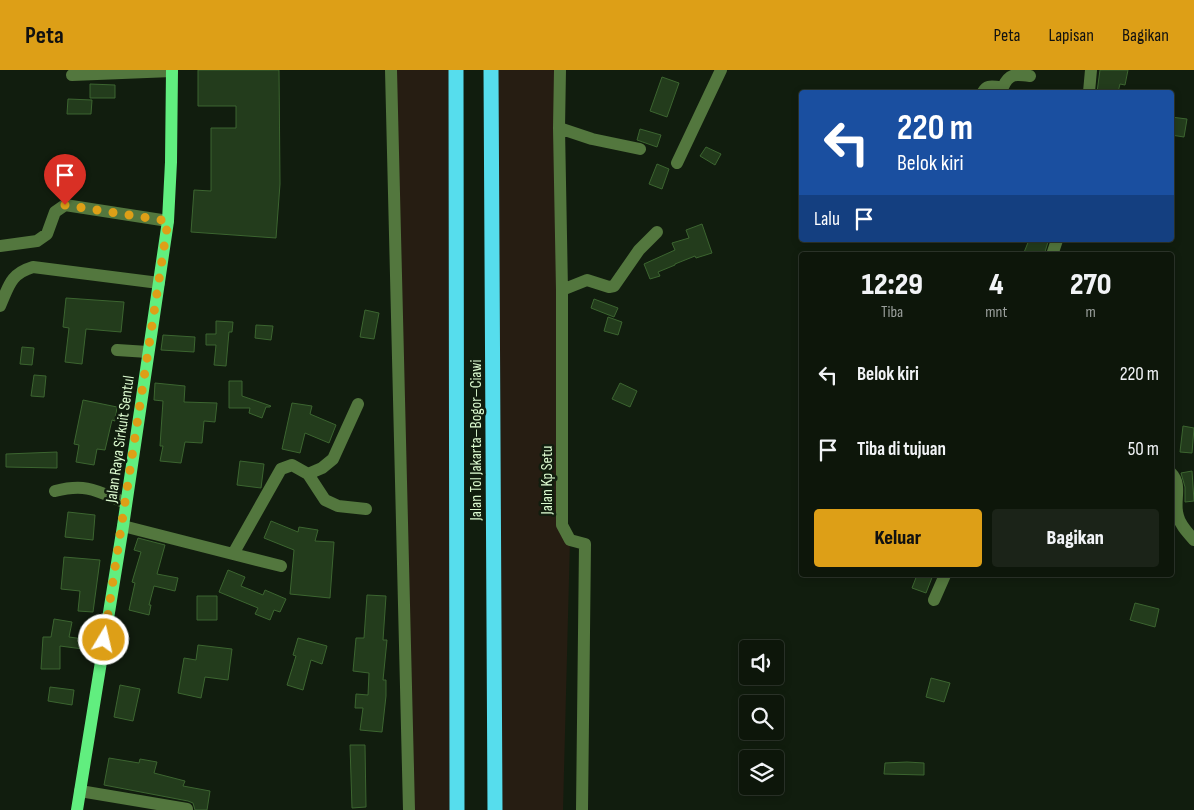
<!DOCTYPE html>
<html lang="id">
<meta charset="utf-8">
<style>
:root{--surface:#0d160a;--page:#1b2318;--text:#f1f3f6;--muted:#9a9f9c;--line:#2d352b;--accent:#dd9f17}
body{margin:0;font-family:"Sofia Sans Condensed",sans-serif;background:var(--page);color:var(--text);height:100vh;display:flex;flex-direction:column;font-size:19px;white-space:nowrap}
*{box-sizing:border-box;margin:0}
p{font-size:16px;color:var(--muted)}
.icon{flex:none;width:28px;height:28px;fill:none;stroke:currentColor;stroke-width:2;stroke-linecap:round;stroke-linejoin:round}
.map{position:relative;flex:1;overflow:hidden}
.details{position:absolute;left:799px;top:182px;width:375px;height:325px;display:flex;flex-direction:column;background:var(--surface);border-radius:5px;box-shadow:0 2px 8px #0003,0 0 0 1px var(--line)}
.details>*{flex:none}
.hud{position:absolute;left:799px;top:20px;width:375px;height:152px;border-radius:5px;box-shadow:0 2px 8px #0003,0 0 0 1px var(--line);background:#1a4fa0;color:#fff;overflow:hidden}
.fabs{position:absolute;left:739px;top:570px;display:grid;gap:10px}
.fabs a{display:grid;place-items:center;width:45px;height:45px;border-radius:5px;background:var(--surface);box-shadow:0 2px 8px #0003,0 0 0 1px var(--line);font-size:25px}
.pin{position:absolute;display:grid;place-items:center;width:42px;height:42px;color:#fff;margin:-51px -21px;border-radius:50% 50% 50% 0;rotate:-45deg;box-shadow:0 0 5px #0007}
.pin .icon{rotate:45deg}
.me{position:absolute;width:55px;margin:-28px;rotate:9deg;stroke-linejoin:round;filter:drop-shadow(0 0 4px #0008)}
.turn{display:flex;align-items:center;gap:18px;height:105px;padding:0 15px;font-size:22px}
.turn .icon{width:65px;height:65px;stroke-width:2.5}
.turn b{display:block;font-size:35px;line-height:42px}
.then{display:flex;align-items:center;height:48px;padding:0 15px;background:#0003;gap:10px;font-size:19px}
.eta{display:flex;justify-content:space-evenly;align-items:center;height:85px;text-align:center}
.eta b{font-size:30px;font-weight:800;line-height:35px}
.cta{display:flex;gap:10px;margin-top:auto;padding:10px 15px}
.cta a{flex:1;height:58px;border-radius:5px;background:var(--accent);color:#111;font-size:20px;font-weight:800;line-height:58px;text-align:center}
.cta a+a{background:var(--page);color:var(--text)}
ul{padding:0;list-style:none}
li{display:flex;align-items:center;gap:15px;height:75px;padding:0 15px}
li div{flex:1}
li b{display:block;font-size:19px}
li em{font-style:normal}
header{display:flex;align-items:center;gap:30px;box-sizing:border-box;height:70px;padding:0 25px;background:var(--accent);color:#111}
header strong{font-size:24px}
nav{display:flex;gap:28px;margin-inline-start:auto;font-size:18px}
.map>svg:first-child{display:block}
.green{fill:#261d12}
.building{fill:#233c1c;stroke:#3c6530}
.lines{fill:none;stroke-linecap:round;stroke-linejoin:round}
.minor{stroke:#53773e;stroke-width:12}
.major{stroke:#61ee7f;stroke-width:12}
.highway{stroke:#56dded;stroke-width:15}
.route{stroke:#dd9f17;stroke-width:9;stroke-dasharray:0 16.2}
.labels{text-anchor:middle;stroke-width:5;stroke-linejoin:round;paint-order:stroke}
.street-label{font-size:16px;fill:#dcfacf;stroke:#111d0e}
</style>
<header>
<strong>Peta</strong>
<nav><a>Peta</a><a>Lapisan</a><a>Bagikan</a></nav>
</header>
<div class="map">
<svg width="1194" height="740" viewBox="0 0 1194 740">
<rect width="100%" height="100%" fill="#111d0e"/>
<path class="green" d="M391,0H456L457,740H408Z
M491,0H560L562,455L570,470L563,740H494Z"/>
<path class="building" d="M198,0H279L280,114L276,168L191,162L194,120L211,121V58H236V36H198Z
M1100,0H1128L1125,15L1120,14L1118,22H1097Z
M662,7L679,13L667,47L650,41Z
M90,14L115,15V28H90Z
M68,29L92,30L91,44H67Z
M1171,47L1187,49L1184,67L1171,65Z
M640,59L661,65L657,77L637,70Z
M706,77L721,84L715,95L700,86Z
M657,94L669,99L662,119L649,114Z
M702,154L712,183L696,188L695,186L675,194V195L658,202L660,206L650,209L644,194L675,180L672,173L689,168L686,160Z
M1029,170H1043L1048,172L1044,185H1023Z
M66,228L124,232L121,262L86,259L82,294L65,292L69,258L63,257Z
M594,229L618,238L614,247L591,238Z
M365,240L379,243L374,269L360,267Z
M608,247L622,252L618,265L604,261Z
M216,251L233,252L232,262H229L226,296L214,295L216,275H206V264H216Z
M256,255L273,256L271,270L255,268Z
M163,265L195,267L194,282L161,280Z
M22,277L34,278L32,295L20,294Z
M34,305L46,306L44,327L31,326Z
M229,311H242V326L271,336L270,337H266L262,348L249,343L250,338H229Z
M155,313L185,316L184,332L217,333L215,352L204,351L202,373L185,372L181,393L160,391L163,376H160L163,331L154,330Z
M620,313L637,321L630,337L612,329Z
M83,330L117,337L115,351L112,350L105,380L97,379L94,395L76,392L79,375L74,374Z
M292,333L312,336L310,344L336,355L329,373L305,363L300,383L282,379Z
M1183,356L1194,358L1192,383L1180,382Z
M57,382V398L6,397V384Z
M240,391L264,394L261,418L237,415Z
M1192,401L1194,431L1185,432V417L1181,403Z
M68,442L95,445L93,470L65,467Z
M271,451L298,462L299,457L318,460L315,471L334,472L330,528L290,524L294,480L264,468Z
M138,468L165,475L157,504L178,508L175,521L154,516L149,535H151L149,545L129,540L135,513L132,512L141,482L134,480Z
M64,487L100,490L93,542L78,541L80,521L61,519Z
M228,500L245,507L241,516L263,525L265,520L286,529L280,542L274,540L270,550L255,544L258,538L219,522Z
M917,505H933L926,523L912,518Z
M367,525L386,526L383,570H387L383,610H386V626L382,662L360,660L363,638H355L356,624L368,625L369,603L353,601L356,568H364Z
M197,526H217V550H197Z
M1135,533L1159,539L1155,557L1130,550Z
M54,549L72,552L69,567L84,569L83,579L60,576V599H41L43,567H51Z
M298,568L327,576L322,594L311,590L303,620L287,615L296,586L293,585Z
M198,575L232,579L228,610L205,607L201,628L178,623L184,588L196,590Z
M931,608L950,613L944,632L926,627Z
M120,615L140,619L133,651L114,647Z
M50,617L74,620L72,635L48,631Z
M350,675H365L366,737L352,738Z
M109,688L139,693L140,689L157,692L154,703L185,711L183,716L210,721L207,740H195L193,733L188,731L104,715Z
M907,692L924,693V705L884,704L885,693Z"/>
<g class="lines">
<path class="minor" d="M391,0L409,740
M560,0L559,58L592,69L640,79
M72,5L172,1
M983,22C988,13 995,18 1003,17C1009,3 1016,4 1030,6
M1089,22L1091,0
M559,58L562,220
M677,93L721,0
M0,176L37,171L47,164L55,142L65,135L168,151
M1052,185L1057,170
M0,236C9,216 10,204 33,197L159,213
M117,280L148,282
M1171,403C1183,415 1173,432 1178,446C1180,455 1188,463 1194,470
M308,404L322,398L333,389L358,334
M55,421C87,413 97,421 126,433
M123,456L233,484L281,399L292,395L308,404L325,430L338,436L366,439
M233,484L281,496
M934,530L945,505
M80,721L187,739
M582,740L585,474L570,470L562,455V220L587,210L609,217L614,216L639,180L657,162"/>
<path class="major" d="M77,740L123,456L168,151L171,92L172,0"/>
<path class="highway" d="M456,0L457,740
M491,0L495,740"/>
</g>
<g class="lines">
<path class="route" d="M65,135L168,151L104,570"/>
</g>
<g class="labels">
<g class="street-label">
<text transform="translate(119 369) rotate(-82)" y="6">Jalan Raya Sirkuit Sentul</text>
<text transform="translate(475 370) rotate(-90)" y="6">Jalan Tol Jakarta–Bogor–Ciawi</text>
<text transform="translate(546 410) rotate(-90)" y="6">Jalan Kp Setu</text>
</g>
</g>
</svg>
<div class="fabs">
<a><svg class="icon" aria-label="sound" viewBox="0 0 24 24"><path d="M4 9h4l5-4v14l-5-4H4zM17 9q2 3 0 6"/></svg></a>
<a><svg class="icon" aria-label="search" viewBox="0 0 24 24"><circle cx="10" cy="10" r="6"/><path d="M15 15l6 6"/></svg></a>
<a><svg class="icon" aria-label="layers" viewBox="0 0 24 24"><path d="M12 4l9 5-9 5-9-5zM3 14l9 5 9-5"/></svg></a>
</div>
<div class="pin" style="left:65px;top:135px;background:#d93025"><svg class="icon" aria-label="arrive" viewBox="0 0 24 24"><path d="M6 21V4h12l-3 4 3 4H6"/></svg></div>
<svg class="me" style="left:104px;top:570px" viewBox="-20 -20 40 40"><circle r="17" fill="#dd9f17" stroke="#fff" stroke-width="3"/><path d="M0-11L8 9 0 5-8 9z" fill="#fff"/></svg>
<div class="hud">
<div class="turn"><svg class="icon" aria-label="left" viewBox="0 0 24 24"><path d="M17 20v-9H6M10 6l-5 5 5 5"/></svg><div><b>220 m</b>Belok kiri</div></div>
<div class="then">Lalu<svg class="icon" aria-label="arrive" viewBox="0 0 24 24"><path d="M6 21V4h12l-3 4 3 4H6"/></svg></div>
</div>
<section class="details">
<div class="eta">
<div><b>12:29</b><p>Tiba</p></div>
<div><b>4</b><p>mnt</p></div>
<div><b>270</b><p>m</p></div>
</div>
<ul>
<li><svg class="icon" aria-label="left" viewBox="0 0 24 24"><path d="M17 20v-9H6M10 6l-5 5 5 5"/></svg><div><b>Belok kiri</b></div><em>220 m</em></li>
<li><svg class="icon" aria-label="arrive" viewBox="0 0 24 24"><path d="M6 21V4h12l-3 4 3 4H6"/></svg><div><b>Tiba di tujuan</b></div><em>50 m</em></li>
</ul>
<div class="cta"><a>Keluar</a><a>Bagikan</a></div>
</section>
</div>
